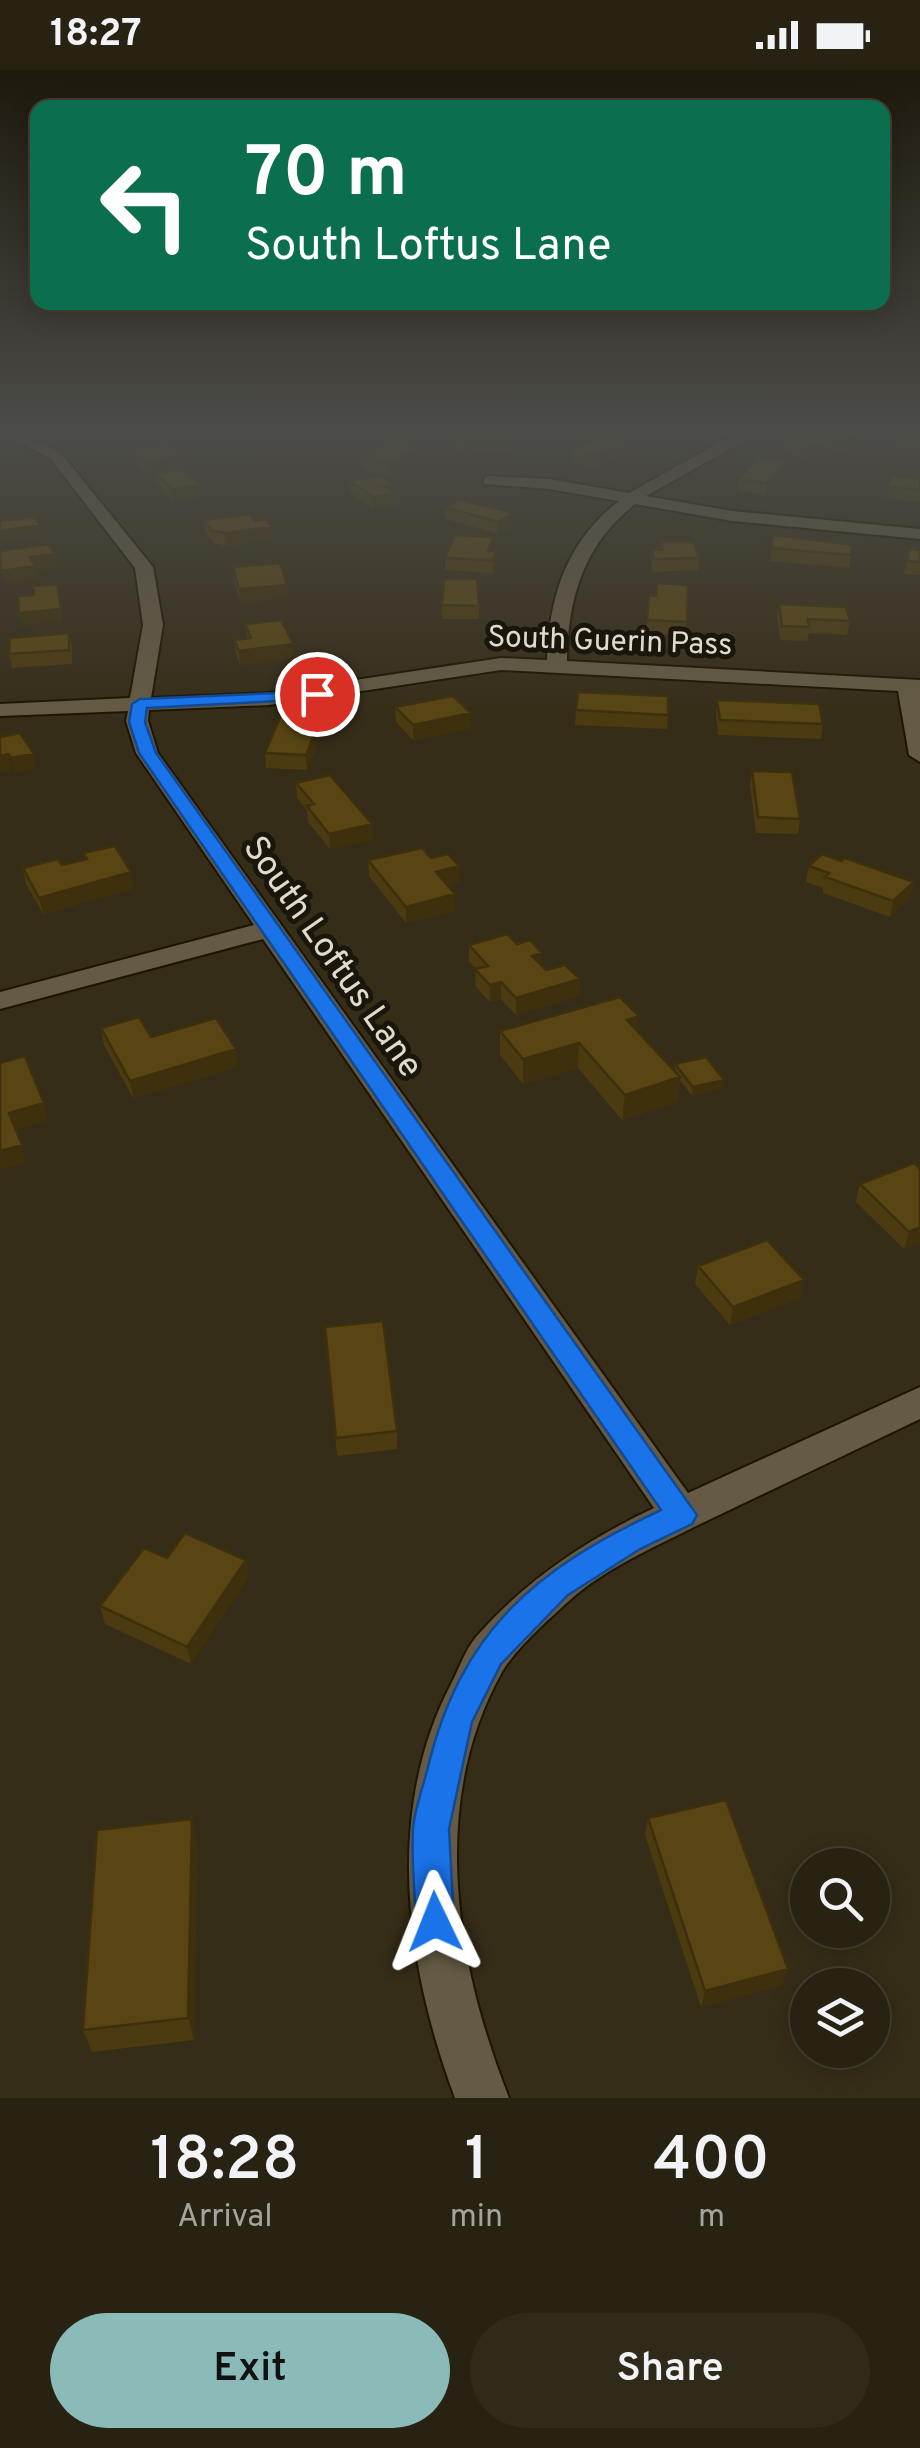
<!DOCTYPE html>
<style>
:root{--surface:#282212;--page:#302a1b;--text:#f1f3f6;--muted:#a5a49f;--line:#443f32;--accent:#8bbbb9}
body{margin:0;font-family:Overpass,sans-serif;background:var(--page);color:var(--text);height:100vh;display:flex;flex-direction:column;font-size:38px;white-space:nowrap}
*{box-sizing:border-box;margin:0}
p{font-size:32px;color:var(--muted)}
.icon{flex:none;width:55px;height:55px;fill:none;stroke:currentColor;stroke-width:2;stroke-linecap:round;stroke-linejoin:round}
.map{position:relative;height:2028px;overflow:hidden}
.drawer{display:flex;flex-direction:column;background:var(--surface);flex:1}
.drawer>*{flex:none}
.banner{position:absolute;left:30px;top:30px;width:860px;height:210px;border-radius:20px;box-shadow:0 5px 25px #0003,0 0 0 2px var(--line);background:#0b6e4f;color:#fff;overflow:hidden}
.tools{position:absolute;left:790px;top:1778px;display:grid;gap:20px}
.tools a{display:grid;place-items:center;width:100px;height:100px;border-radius:50%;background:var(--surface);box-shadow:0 5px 25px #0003,0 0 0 2px var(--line);font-size:50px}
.pin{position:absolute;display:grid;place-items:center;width:85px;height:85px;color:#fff;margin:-42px;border:5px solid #fff;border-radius:50%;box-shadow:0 2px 10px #0007}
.me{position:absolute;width:110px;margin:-55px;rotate:358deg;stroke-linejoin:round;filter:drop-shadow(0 0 8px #0008)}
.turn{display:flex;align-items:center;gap:35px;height:210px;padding:0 50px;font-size:45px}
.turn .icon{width:130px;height:130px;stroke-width:2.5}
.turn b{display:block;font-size:70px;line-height:85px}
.eta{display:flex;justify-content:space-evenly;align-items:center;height:170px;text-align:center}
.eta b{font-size:60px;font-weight:600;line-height:70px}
.primary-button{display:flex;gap:20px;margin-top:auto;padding:20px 50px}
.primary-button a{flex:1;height:115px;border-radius:60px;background:var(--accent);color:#111;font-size:40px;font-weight:600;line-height:115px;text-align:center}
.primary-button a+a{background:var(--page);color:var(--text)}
.status{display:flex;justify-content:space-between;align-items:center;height:70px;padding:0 50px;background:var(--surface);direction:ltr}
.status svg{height:28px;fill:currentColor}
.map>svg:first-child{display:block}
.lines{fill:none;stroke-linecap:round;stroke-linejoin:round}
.minor-casing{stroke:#1d1502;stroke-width:4}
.minor{fill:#655b44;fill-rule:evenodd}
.wall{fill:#4c3b10}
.shaded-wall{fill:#3e300d}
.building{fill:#584513;stroke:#3e300d;stroke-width:2.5}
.route{fill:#1a73e8;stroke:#114b97;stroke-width:2.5}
.labels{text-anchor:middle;stroke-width:10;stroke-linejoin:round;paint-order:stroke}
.far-street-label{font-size:30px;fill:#e1dbce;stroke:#1a160c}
.street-label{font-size:35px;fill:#e1dbce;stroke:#1a160c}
</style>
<div class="status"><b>18:27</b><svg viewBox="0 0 49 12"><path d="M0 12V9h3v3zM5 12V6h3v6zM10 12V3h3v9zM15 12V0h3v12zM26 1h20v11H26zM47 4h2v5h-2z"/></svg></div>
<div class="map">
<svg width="920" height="2028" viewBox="0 0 920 2028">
<rect width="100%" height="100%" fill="#362d18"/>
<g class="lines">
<g class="minor-casing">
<path id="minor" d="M3,365H22L60,382L153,497L163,555L151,628L269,623L501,588L547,590C549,526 567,471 619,431L549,419L484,414V408L490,406L549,409L629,423L724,370L755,365L646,426L732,441L920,459V469L732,451L635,434C584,475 568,526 567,591L920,610V692L909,685L898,621L501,600L269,635L149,640L148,651L158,683L688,1423L920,1317V1349C845,1385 769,1421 694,1457C652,1478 605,1499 570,1530C548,1550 517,1577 502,1602C428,1734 456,1894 509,2028H455C406,1896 384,1743 451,1614C459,1599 465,1580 476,1567C526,1510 586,1470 654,1438L263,869L0,939V922L254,855L136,683L126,651L128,641L0,646V634L130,628L143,555L135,498L50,388Z"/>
</g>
<use href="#minor" class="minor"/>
</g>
<path class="wall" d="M454,365L512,380L460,384L454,376Z
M620,365H654L644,370Z
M891,365H920V378L897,379L890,370Z
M853,368L851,380L802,389L785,382L786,370Z
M134,380L181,385L182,397L146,402L135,392Z
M573,380L629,383L595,397L572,392Z
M362,388L418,390L389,405L362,400Z
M787,391L785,403L765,425L737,421L738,409Z
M155,403L203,427L173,431L157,414Z
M891,406L920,409V432L886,429Z
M350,411L394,415L396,435L373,439L351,423Z
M445,437L515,443V455L498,464L445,449Z
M204,450L255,451L273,470L226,476L213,473L205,462Z
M774,465L852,475L849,498L770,491Z
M661,472L699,488L698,500L653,502L651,493L652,480H660Z
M909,479L920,480V505L904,504Z
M493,481L496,494L493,503L445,500V488Z
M233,497L288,528L240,532L234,510Z
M649,525L687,552L686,565L646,564Z
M779,534L850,551L847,565L809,563L807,571L780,570L777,548Z
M442,535L479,536V549H442Z
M245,554L293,574L294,588L240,595L236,584L234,570L247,569Z
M69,563L72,577V594L12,598L9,584Z
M717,630L823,654L821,669L718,665L716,645Z
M395,637L471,658L413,670L396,652Z
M576,640L668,645L667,659L575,655Z
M321,664L307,700L266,698L265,683Z
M752,701L800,749L798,764L756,763L750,716Z
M296,713L372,754L373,769L330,779L308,752L307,740L297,728Z
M83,783L134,818L43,844L26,814L23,798L62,795L85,790Z
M431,788L459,812L447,815L455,824V841L406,853L369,806L368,790Z
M809,796L910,828L890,847L823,823V818L806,812Z
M517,874L546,900L580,909L579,926L516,945L501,929L490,932L475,916L476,899L469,891V875Z
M101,958L238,997L133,1028L104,975Z
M500,961H637L675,1001V994L723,1018L692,1026L680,1010L678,1032L622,1050L578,998L523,1014L500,985Z
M920,1099V1173L904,1179L856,1132L860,1114Z
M698,1196L804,1210L800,1228L730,1255L695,1214Z
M325,1257L397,1361V1379L337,1386Z
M167,1488L246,1490L248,1508L191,1594L105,1554L100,1536Z
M648,1748L783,1915L701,1937L645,1765Z
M192,1749L197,1773L194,1970L92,1982L83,1960Z"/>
<path class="shaded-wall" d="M512,368V380L460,384V372Z
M853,368L851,380L802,389L803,378Z
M630,371L629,383L595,397L596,385Z
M418,378V390L389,405V393Z
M181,385L182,397L146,402L144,391Z
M787,391L785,403L765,425L767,413Z
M202,415L203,427L173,431L172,419Z
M394,415V424L396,423V435L373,439V427L385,416Z
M515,443V455L498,464V452Z
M40,455L42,467L0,474V461Z
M272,457L273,470L226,476L225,463Z
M496,481V494L493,503V490Z
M55,484L57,497L36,500L38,509L4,514L1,501L30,487Z
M287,515L288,528L240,532L239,519Z
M61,539L63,552L22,556L19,543Z
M293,574L294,588L240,595L239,581Z
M471,643V658L413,670V655Z
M320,649L321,664L307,700L306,685Z
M8,684L12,699L0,702V686Z
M34,684L36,699L14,703L11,688Z
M372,754L373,769L330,779L329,764Z
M459,796V812L436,818V802Z
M131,802L134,818L43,844L39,828Z
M914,812L910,828L890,847L893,831Z
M455,824V841L406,853V837Z
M542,883L541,899L532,886Z
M580,909L579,926L516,945V928Z
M501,912V929L490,932V915Z
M639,946L636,971L627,950Z
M579,973L578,998L523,1014V989Z
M236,979L238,997L133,1028L130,1011Z
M680,1007L678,1032L622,1050L625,1025Z
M724,1010L723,1018L692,1026L693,1017Z
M44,1033L48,1050L13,1060L9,1043Z
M22,1075L26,1093L0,1100V1081Z
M920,1157V1173L904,1179L909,1162Z
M804,1210L800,1228L730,1255L733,1237Z
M246,1490L248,1508L191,1594L187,1577Z
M192,1749L197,1773L194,1970L188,1948Z
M788,1899L783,1915L701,1937L705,1921Z"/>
<path class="building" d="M455,365H510L512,368L460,372Z
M811,365H845L853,368L803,378L786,370Z
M897,365H920V367H899Z
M603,366L630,371L596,385L573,380Z
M391,374L418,378L389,393L362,388Z
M170,375L181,385L144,391L134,380Z
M759,388L787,391L767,413L738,409Z
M179,399L202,415L172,419L155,403Z
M381,406L394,415L385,416L396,423L373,427L350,411Z
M891,406L920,409V420L888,417Z
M460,430L515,443L498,452L445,437Z
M250,444L255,451L266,449L272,457L225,463L212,461L204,450Z
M34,447L40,455L0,461V448L2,451Z
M455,465L493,467L488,481H496L493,490L445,488Z
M774,465L852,475L851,485L771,478Z
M661,472H694L699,488L654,489L652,480H663Z
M49,474L55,484L30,487L35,496L1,501L0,481Z
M909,479L920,480V492L907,491Z
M280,493L287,515L239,519L233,497Z
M444,509H477L479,536L442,535Z
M657,513L688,515L687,552L647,550L649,525L656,526Z
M57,514L61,539L19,543L18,526L34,525L33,516Z
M779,534L846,537L850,551L808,549L809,557L782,556Z
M281,550L293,574L239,581L234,570L251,568L245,554Z
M69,563V580L9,584L10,568Z
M578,622L668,626V645L576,640Z
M453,626L471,643L413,655L395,637Z
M717,630L819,634L823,654L720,650Z
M280,647L320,649L306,685L265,683Z
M20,663L34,684L11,688L8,684L0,686V667Z
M752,701L792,702L800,749L758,747Z
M330,705L372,754L329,764L307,736L314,734L296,713Z
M115,776L131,802L39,828L23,798L58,789L62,795L87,789L83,783Z
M422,778L431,788L448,784L459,796L436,802L455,824L406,837L368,790Z
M822,784L841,791L845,788L914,812L893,831L825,807L829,803L809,796Z
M507,864L517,874L530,870L542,883L532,886L546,900L565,895L580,909L516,928L501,912L490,915L475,899L488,896L469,875Z
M620,927L639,946L627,950L680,1007L625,1025L579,973L523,989L500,961Z
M139,947L151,967L216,948L236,979L130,1011L101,958Z
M25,986L44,1033L9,1043L22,1075L0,1081V993Z
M706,987L724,1010L693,1017L675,994Z
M914,1093L920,1099V1157L909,1162L860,1114Z
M767,1170L804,1210L733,1237L698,1196Z
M383,1251L397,1361L336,1368L325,1257Z
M185,1463L246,1490L187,1577L100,1536L144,1478L167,1488Z
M726,1730L788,1899L705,1921L648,1748Z
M192,1749L188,1948L83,1960L97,1760Z"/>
<linearGradient id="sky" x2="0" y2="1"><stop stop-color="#1e190d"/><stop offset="0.56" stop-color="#4c4c48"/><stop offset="1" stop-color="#4c4c48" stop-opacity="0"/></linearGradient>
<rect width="920" height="649" fill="url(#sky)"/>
<path class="route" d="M322,621L325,624L317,629L147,638L145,652L156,683L697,1445L692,1454L640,1479L568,1525L501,1594L472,1652L449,1759L454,1852L448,1865L435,1871L421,1865L416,1852C415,1822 411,1790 413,1760C414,1741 422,1720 427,1701C460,1561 535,1499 661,1440L139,683L129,652L132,634L140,629Z"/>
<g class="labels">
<g class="far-street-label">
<text transform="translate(610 570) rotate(2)" y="10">South Guerin Pass</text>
</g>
<g class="street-label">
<text transform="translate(334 886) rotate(55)" y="12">South Loftus Lane</text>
</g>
</g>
</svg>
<div class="tools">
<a><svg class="icon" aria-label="search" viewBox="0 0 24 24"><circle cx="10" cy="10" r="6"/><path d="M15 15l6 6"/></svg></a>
<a><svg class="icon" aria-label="layers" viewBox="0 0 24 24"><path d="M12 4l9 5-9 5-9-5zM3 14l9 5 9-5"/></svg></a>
</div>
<div class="pin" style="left:317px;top:624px;background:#d93025"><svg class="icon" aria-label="arrive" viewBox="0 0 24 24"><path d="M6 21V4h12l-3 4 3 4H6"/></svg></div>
<svg class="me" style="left:435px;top:1852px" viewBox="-20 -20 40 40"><path d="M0-17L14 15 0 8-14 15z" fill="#1a73e8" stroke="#fff" stroke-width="4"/></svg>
<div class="banner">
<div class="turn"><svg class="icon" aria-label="left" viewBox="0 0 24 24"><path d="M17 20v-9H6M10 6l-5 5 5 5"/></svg><div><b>70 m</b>South Loftus Lane</div></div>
</div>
</div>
<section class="drawer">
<div class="eta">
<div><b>18:28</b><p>Arrival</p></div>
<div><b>1</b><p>min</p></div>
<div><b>400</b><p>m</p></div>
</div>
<div class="primary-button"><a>Exit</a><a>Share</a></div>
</section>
